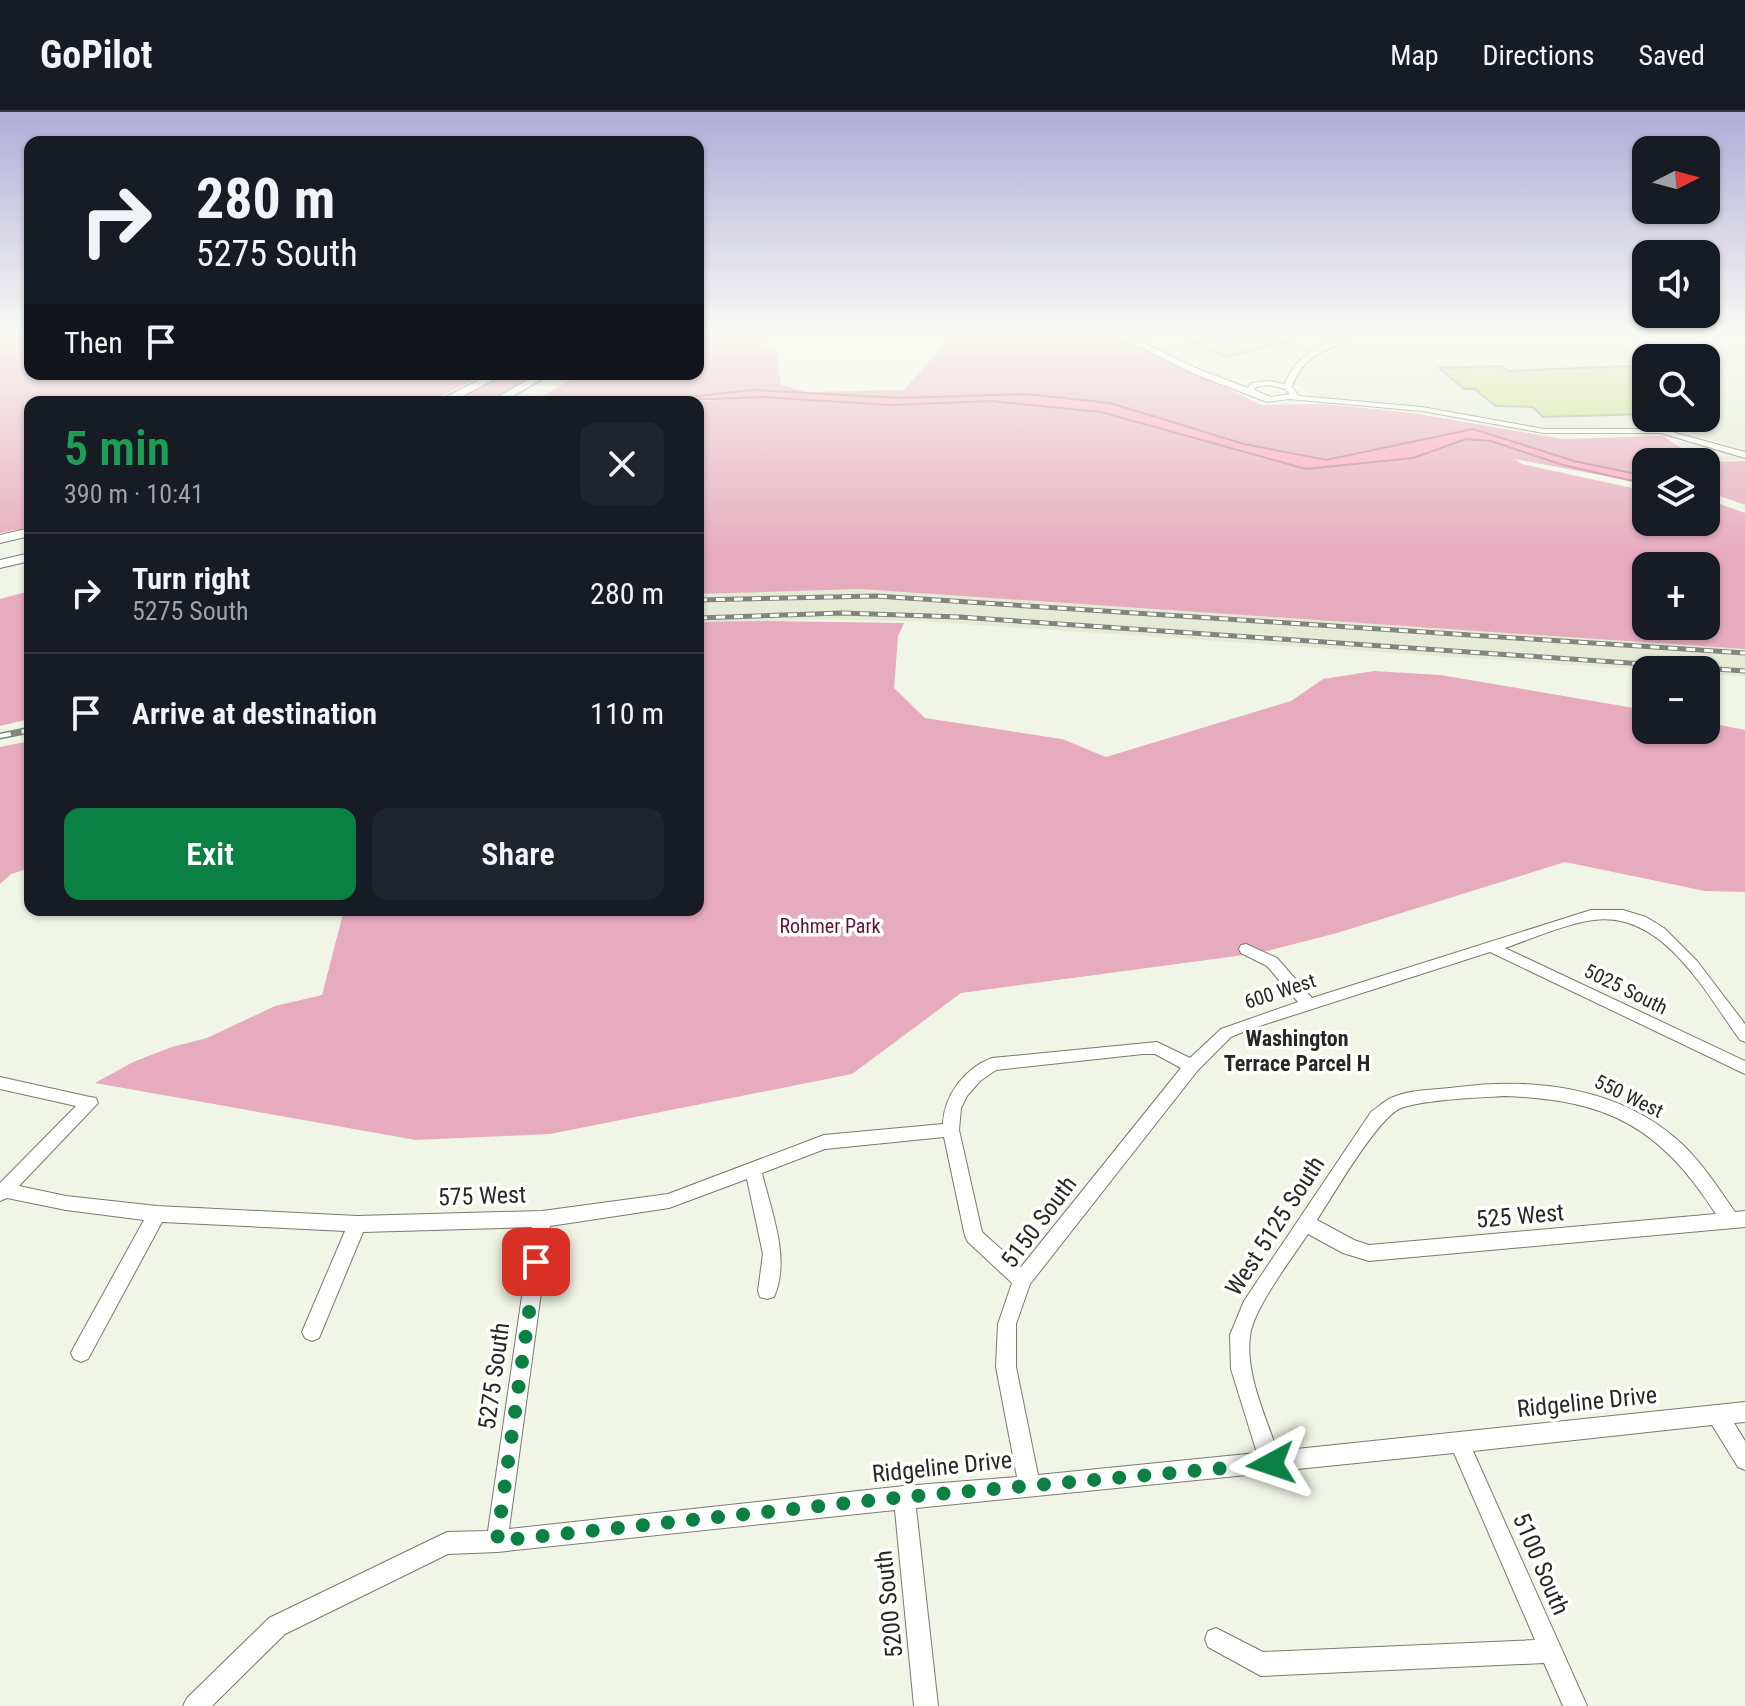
<!DOCTYPE html>
<meta charset="utf-8">
<style>
:root{--surface:#171b24;--page:#20242c;--text:#f1f3f6;--muted:#9ea1a6;--line:#363941;--accent:#0b8043}
body{margin:0;font-family:"Roboto Condensed",sans-serif;background:var(--page);color:var(--text);height:100vh;display:flex;flex-direction:column;font-size:30px;white-space:nowrap}
*{box-sizing:border-box;margin:0}
p{font-size:26px;color:var(--muted)}
.icon{flex:none;width:44px;height:44px;fill:none;stroke:currentColor;stroke-width:2;stroke-linecap:round;stroke-linejoin:round}
.map{position:relative;flex:1;overflow:hidden}
.panel{position:absolute;left:24px;top:284px;width:680px;height:520px;display:flex;flex-direction:column;background:var(--surface);border-radius:16px;box-shadow:0 2px 6px #0004}
.panel>*{flex:none}
.top-card{position:absolute;left:24px;top:24px;width:680px;height:244px;border-radius:16px;box-shadow:0 2px 6px #0004;background:#171b24;color:var(--text);overflow:hidden}
.needle{width:52px;rotate:84deg}
.buttons{position:absolute;left:1632px;top:24px;display:grid;gap:16px}
.buttons a{display:grid;place-items:center;width:88px;height:88px;border-radius:16px;background:var(--surface);box-shadow:0 2px 6px #0004;font-size:40px}
.pin{position:absolute;display:grid;place-items:center;width:68px;height:68px;color:#fff;margin:-34px;border-radius:16px;box-shadow:0 4px 12px #0006}
.me{position:absolute;width:88px;margin:-44px;rotate:265deg;stroke-linejoin:round;filter:drop-shadow(0 0 6px #0008)}
.turn{display:flex;align-items:center;gap:28px;height:168px;padding:0 40px;font-size:36px}
.turn .icon{width:104px;height:104px;stroke-width:2.5}
.turn b{display:block;font-size:56px;line-height:68px}
.then{display:flex;align-items:center;height:76px;padding:0 40px;background:#0003;gap:16px;font-size:30px}
.round{display:grid;place-items:center;flex:none;width:84px;height:84px;border-radius:16px;background:var(--page)}
.overview{display:flex;align-items:center;justify-content:space-between;height:136px;padding:0 40px}
h1{font-size:48px;font-weight:600;line-height:60px;color:#1e9e55}
.button{display:flex;gap:16px;margin-top:auto;padding:16px 40px}
.button a{flex:1;height:92px;border-radius:16px;background:var(--accent);color:#fff;font-size:32px;font-weight:600;line-height:92px;text-align:center}
.button a+a{background:var(--page);color:var(--text)}
ul{padding:0;list-style:none}
li{display:flex;align-items:center;gap:24px;height:120px;padding:0 40px;border-top:2px solid var(--line)}
li div{flex:1}
li b{display:block;font-size:30px}
li em{font-style:normal}
header{display:flex;align-items:center;gap:48px;box-sizing:border-box;height:112px;padding:0 40px;background:var(--surface);border-bottom:2px solid var(--line)}
header strong{font-size:38px}
nav{display:flex;gap:44px;margin-inline-start:auto;font-size:28px}
.map>svg:first-child{display:block}
.built{fill:#e5ebd5;fill-rule:evenodd}
.green{fill:#e7abbf;fill-rule:evenodd}
.water{fill:#fea1c1;stroke:#be7d92;stroke-width:2}
.building{fill:#cbdd83;stroke:#a3a799;stroke-width:2}
.lines{fill:none;stroke-linecap:round;stroke-linejoin:round}
.minor-casing{stroke:#787b6f;stroke-width:2}
.highway-casing{stroke:#787b6f;stroke-width:2}
.minor{fill:#fff;fill-rule:evenodd}
.highway{fill:#fff;fill-rule:evenodd}
.rail-far1-casing{stroke:#83857b;stroke-width:5}
.rail-casing{stroke:#83857b;stroke-width:7}
.rail-far1{stroke:#fff;stroke-width:3;stroke-dasharray:9;stroke-linecap:butt}
.rail{stroke:#fff;stroke-width:4;stroke-dasharray:11;stroke-linecap:butt}
.route{stroke:#0b8043;stroke-width:14;stroke-dasharray:0 25.2}
.labels{text-anchor:middle;stroke-width:7;stroke-linejoin:round;paint-order:stroke}
.park-label{font-size:20px;fill:#621238;stroke:#fff}
.street-label{font-size:20px;fill:#272823;stroke:#fff}
.neighbourhood-label{font-size:22px;font-weight:bold;fill:#272823;stroke:#fff}
.near-street-label{font-size:24px;fill:#272823;stroke:#fff}
</style>
<header>
<strong>GoPilot</strong>
<nav><a>Map</a><a>Directions</a><a>Saved</a></nav>
</header>
<div class="map">
<svg width="1745" height="1594" viewBox="0 0 1745 1594">
<rect width="100%" height="100%" fill="#f1f5e6"/>
<path class="built" d="M1124,220H1745V339L1704,326L1662,318H1559L1424,296L1310,285L1305,276L1284,269L1224,266ZM1646,246H1706V306H1646Z
M1685,327L1703,333L1745,348H1705L1677,331Z
M864,477L1745,533V565L1706,562V558H1646L934,510L824,507L698,512V481Z"/>
<path class="green" d="M21,220H30V262H487L429,290H30V415L0,421V225Z
M698,220H763L764,236H776L781,273L807,280L904,278L955,220H1107L1262,293L1324,292L1413,301L1562,327L1663,324L1703,350H1646V364L1574,349L1473,317L1326,348L1298,345L1025,282L902,286L753,278L642,290H533L580,262H698Z
M507,262H540L489,290H453Z
M761,285L890,293L991,289L1101,300L1306,357L1413,346L1466,327L1492,329L1563,353L1626,368L1515,347L1522,352L1646,379V410H1706V387L1745,401V537L860,477L698,482V290H692ZM1646,454H1706V514H1646Z
M1745,349V393L1706,379V350Z
M30,479V607L0,614V487Z
M765,509L904,511L898,524L894,576L925,606L1062,627L1106,645L1291,589L1323,567L1374,559L1440,563L1646,598V618H1706V610L1745,618V780L1705,779L1565,750L1337,821L1259,841L961,881L852,962L550,1022L416,1028L95,971L133,950L172,935L207,926L275,894L322,883L344,798H698V510Z
M30,629V756L11,762L0,772V635Z"/>
<path class="water" d="M753,278L901,286L1025,282L1110,291L1244,332L1326,348L1473,317L1574,349L1646,364V372L1563,353L1491,329L1466,327L1413,346L1306,357L1101,300L991,289L890,293L761,285L642,290Z"/>
<path class="building" d="M1172,220H1272L1293,229L1224,245Z
M1502,254L1508,259L1630,254L1646,260V302L1543,305L1533,295L1495,294L1475,277H1464L1439,256Z"/>
<g class="lines">
<g class="minor-casing">
<path id="minor" d="M1111,220H1121L1198,257L1248,276L1251,271L1269,269L1285,272C1295,242 1335,220 1366,220C1337,235 1303,239 1292,275L1299,284L1422,295L1544,317H1661L1745,340V346L1661,321H1544L1422,299L1289,287L1267,290L1192,261ZM1269,273L1285,277L1290,282L1271,285L1254,278L1256,275Z
M1591,798H1623L1646,805L1664,816L1697,849L1745,912V930L1740,928C1705,880 1663,799 1594,808C1568,811 1531,827 1505,836L1745,949V962L1490,840L1250,917L1231,925L1198,958L1030,1172L1016,1212V1255L1038,1363L1257,1341L1231,1257L1230,1223L1244,1189L1371,1000C1377,996 1384,989 1391,986C1410,977 1437,978 1458,975C1536,965 1622,976 1682,1032C1703,1052 1719,1077 1735,1100L1745,1099V1115L1369,1149L1343,1141L1308,1122C1292,1146 1253,1197 1250,1224C1245,1262 1266,1304 1277,1339L1745,1290V1310L1734,1311L1745,1329V1358L1738,1355L1712,1313L1473,1339L1587,1594H1563L1544,1551L1261,1564L1208,1535L1205,1527L1208,1519L1216,1516L1263,1540L1535,1528L1454,1341L1278,1359L1271,1362L1267,1361L916,1396L938,1594H914L895,1398L497,1440L448,1442L285,1522L212,1594H183L187,1586L269,1506L447,1420L488,1419L532,1115L363,1120L319,1226L312,1229L305,1226L302,1220L345,1119L162,1110L88,1247L81,1250L74,1247L71,1241L74,1235L144,1108L66,1098L7,1086L0,1089V1071L76,994L0,977V965L90,985L96,986L98,991L19,1074L66,1084L157,1094L357,1104L542,1099L668,1082L824,1023L943,1012C944,983 965,956 992,946L1157,930L1190,946L1221,917L1298,890L1267,854L1241,841L1239,837L1241,833L1246,832L1277,846L1312,886ZM1143,942H1155L1181,956L1021,1155L982,1120L959,1018L961,996L967,984L980,969L996,958ZM1505,984C1608,988 1659,1014 1716,1102L1369,1133L1354,1128L1317,1108C1332,1085 1378,1005 1401,996C1427,987 1477,986 1505,984ZM944,1025L965,1124L968,1130L1012,1171L998,1212L996,1255L1017,1365L904,1374L509,1417L550,1114L669,1096L747,1067L763,1142L758,1179L760,1185L767,1187L774,1185C791,1147 771,1099 762,1061L825,1037Z"/>
</g>
<g class="highway-casing">
<path id="highway" d="M491,262H505L451,290H436Z
M538,262H551L503,290H489Z
M30,416V424L0,431V423Z
M30,441V449L0,456V448Z"/>
</g>
<use href="#minor" class="minor"/>
<use href="#highway" class="highway"/>
<g class="rail-far1-casing">
<path id="rail-far1" d="M698,488L876,484L1745,541
M698,506L842,501L959,505L1745,559"/>
</g>
<g class="rail-casing">
<path id="rail" d="M0,624L30,618"/>
</g>
<use href="#rail-far1" class="rail-far1"/>
<use href="#rail" class="rail"/>
</g>
<linearGradient id="sky" x2="0" y2="1"><stop stop-color="#b1acd8"/><stop offset="0.5" stop-color="#f9faf4"/><stop offset="1" stop-color="#f9faf4" stop-opacity="0"/></linearGradient>
<rect width="1745" height="443" fill="url(#sky)"/>
<g class="lines">
<path class="route" d="M536,1150L497,1429L904,1385L1271,1352"/>
</g>
<g class="labels">
<g class="park-label">
<text x="830" y="821">Rohmer Park</text>
</g>
<g class="street-label">
<text transform="translate(1626 877) rotate(26)" y="7">5025 South</text>
<text transform="translate(1280 879) rotate(-18)" y="7">600 West</text>
<text transform="translate(1629 984) rotate(26)" y="7">550 West</text>
</g>
<g class="neighbourhood-label">
<text x="1297" y="934">Washington<tspan x="1297" dy="25">Terrace Parcel H</tspan></text>
</g>
<g class="near-street-label">
<text transform="translate(482 1084) rotate(-2)" y="8">575 West</text>
<text transform="translate(1520 1104) rotate(-5)" y="8">525 West</text>
<text transform="translate(1039 1110) rotate(-53)" y="8">5150 South</text>
<text transform="translate(1275 1114) rotate(-57)" y="8">West 5125 South</text>
<text transform="translate(494 1264) rotate(-82)" y="8">5275 South</text>
<text transform="translate(1587 1290) rotate(-6)" y="8">Ridgeline Drive</text>
<text transform="translate(942 1355) rotate(-6)" y="8">Ridgeline Drive</text>
<text transform="translate(1541 1452) rotate(67)" y="8">5100 South</text>
<text transform="translate(889 1492) rotate(-96)" y="8">5200 South</text>
</g>
</g>
</svg>
<div class="buttons">
<a><svg class="needle" viewBox="-14 -14 28 28"><path d="M0-13l5 13h-10z" fill="#e53935"/><path d="M0 13l5-13h-10z" fill="#9ea1a6"/></svg></a>
<a><svg class="icon" aria-label="sound" viewBox="0 0 24 24"><path d="M4 9h4l5-4v14l-5-4H4zM17 9q2 3 0 6"/></svg></a>
<a><svg class="icon" aria-label="search" viewBox="0 0 24 24"><circle cx="10" cy="10" r="6"/><path d="M15 15l6 6"/></svg></a>
<a><svg class="icon" aria-label="layers" viewBox="0 0 24 24"><path d="M12 4l9 5-9 5-9-5zM3 14l9 5 9-5"/></svg></a>
<a>+</a>
<a>−</a>
</div>
<div class="pin" style="left:536px;top:1150px;background:#d93025"><svg class="icon" aria-label="arrive" viewBox="0 0 24 24"><path d="M6 21V4h12l-3 4 3 4H6"/></svg></div>
<svg class="me" style="left:1271px;top:1352px" viewBox="-20 -20 40 40"><path d="M0-17L14 15 0 8-14 15z" fill="#0b8043" stroke="#fff" stroke-width="4"/></svg>
<div class="top-card">
<div class="turn"><svg class="icon" aria-label="right" viewBox="0 0 24 24"><path d="M7 20v-9h11M14 6l5 5-5 5"/></svg><div><b>280 m</b>5275 South</div></div>
<div class="then">Then<svg class="icon" aria-label="arrive" viewBox="0 0 24 24"><path d="M6 21V4h12l-3 4 3 4H6"/></svg></div>
</div>
<section class="panel">
<div class="overview"><div><h1>5 min</h1><p>390 m · 10:41</p></div><a class="round"><svg class="icon" aria-label="close" viewBox="0 0 24 24"><path d="M6 6l12 12M18 6L6 18"/></svg></a></div>
<ul>
<li><svg class="icon" aria-label="right" viewBox="0 0 24 24"><path d="M7 20v-9h11M14 6l5 5-5 5"/></svg><div><b>Turn right</b><p>5275 South</p></div><em>280 m</em></li>
<li><svg class="icon" aria-label="arrive" viewBox="0 0 24 24"><path d="M6 21V4h12l-3 4 3 4H6"/></svg><div><b>Arrive at destination</b></div><em>110 m</em></li>
</ul>
<div class="button"><a>Exit</a><a>Share</a></div>
</section>
</div>
